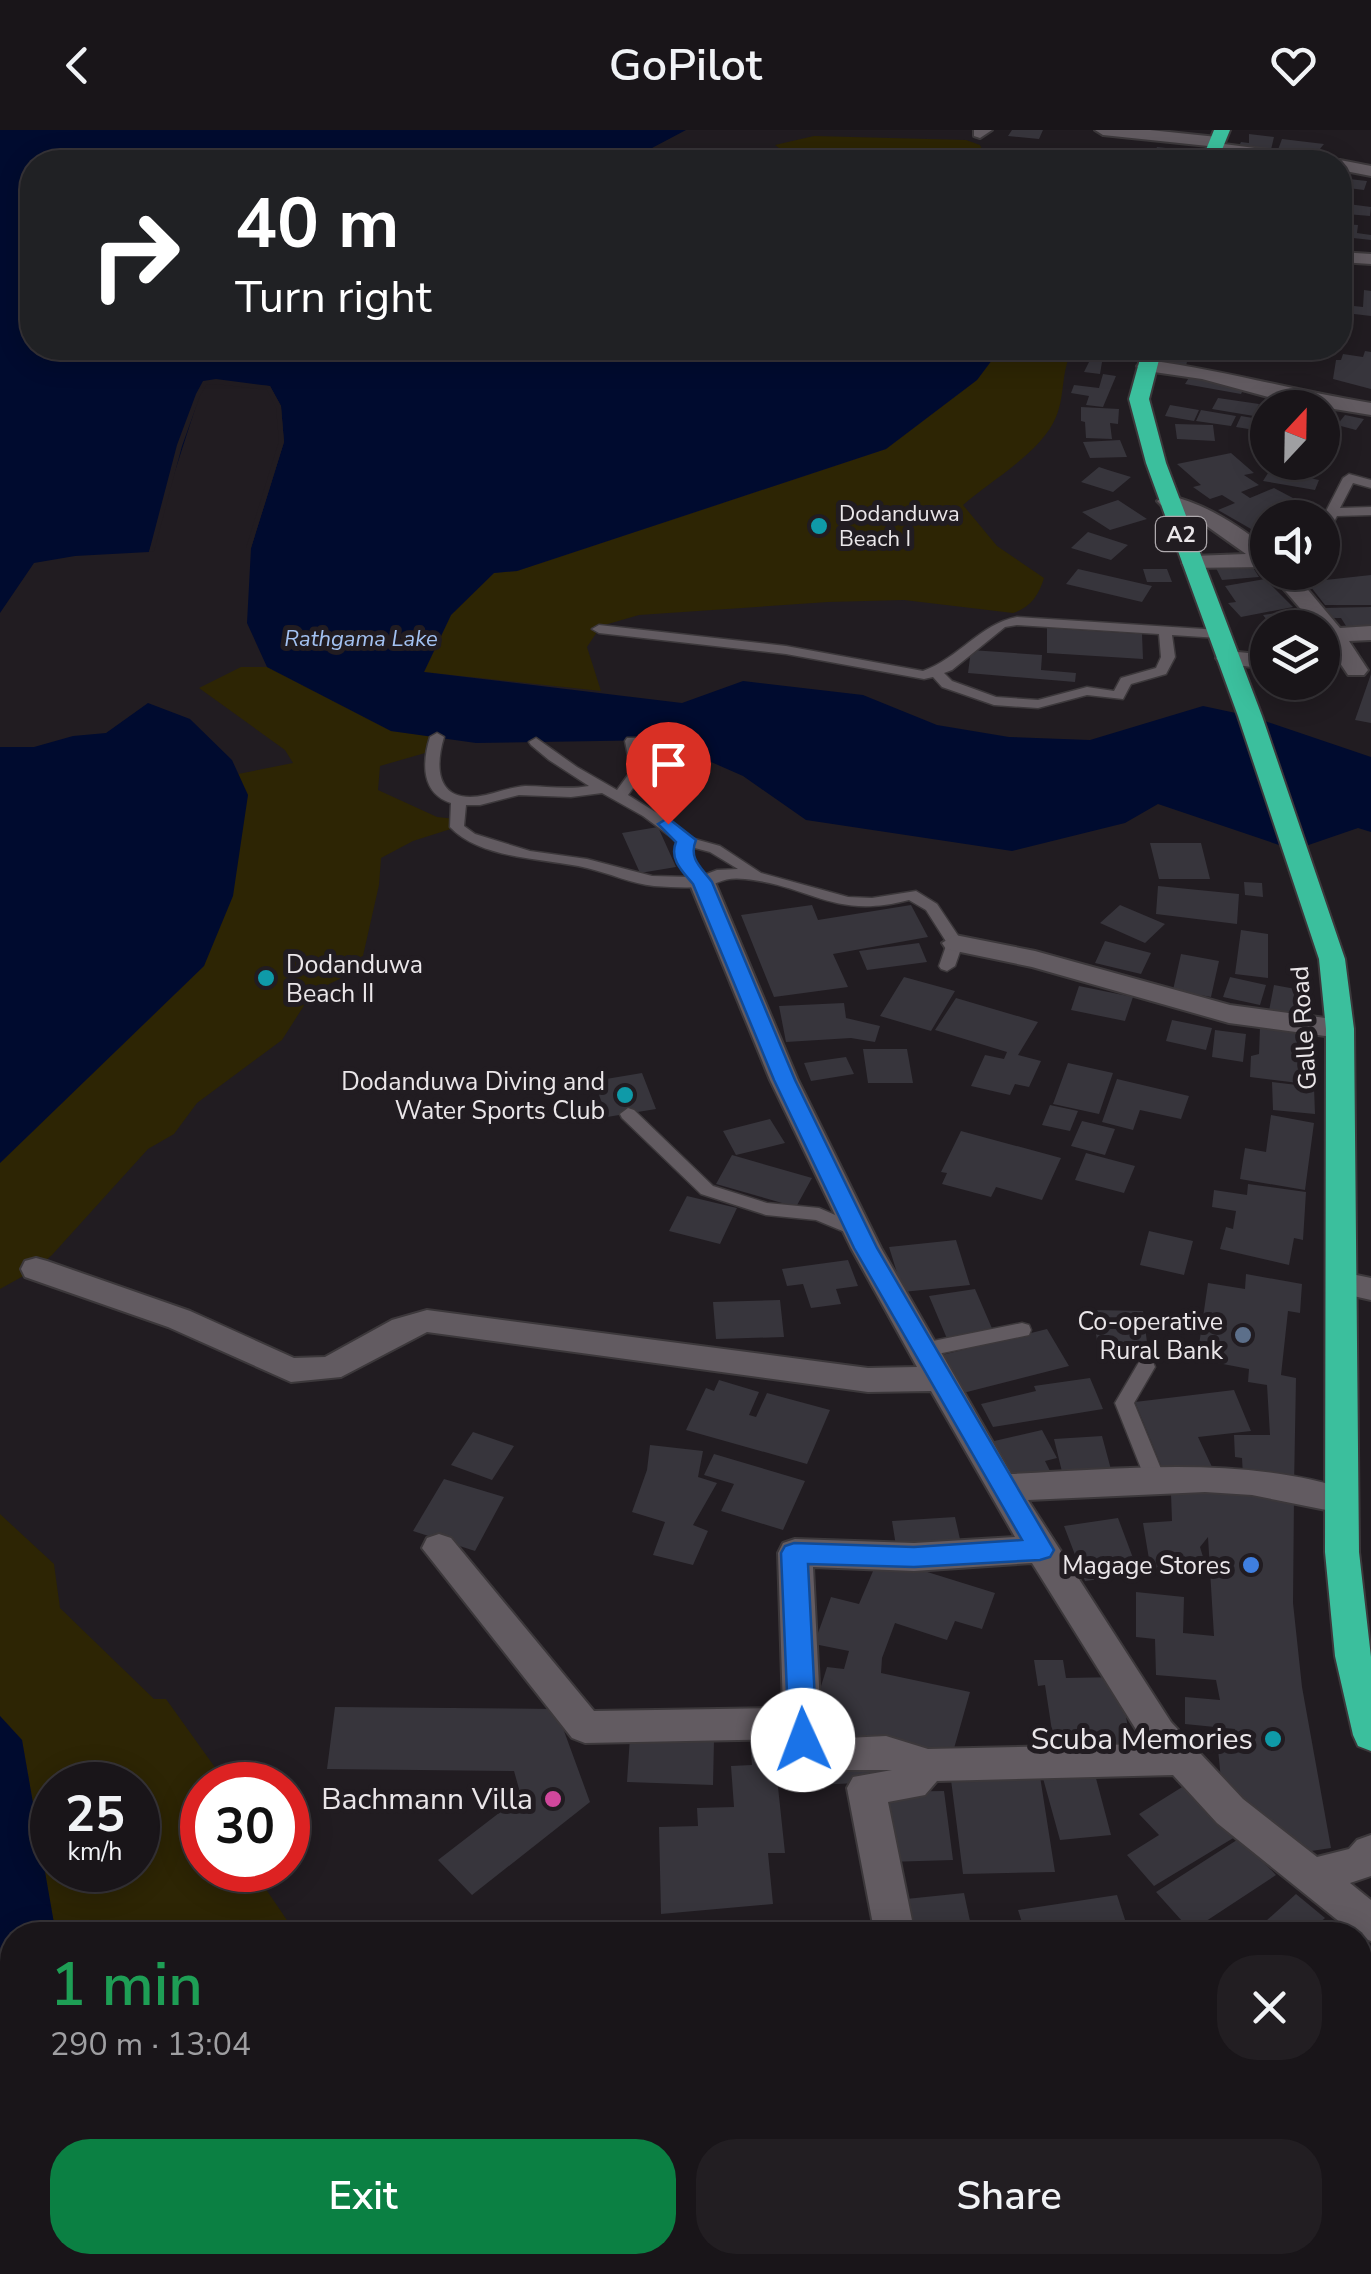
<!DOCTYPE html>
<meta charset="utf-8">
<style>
:root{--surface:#191519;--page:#221e22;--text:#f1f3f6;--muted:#9f9fa2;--line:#373438;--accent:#0b8043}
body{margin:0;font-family:"Nunito Sans",sans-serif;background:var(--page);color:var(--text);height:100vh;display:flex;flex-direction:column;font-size:38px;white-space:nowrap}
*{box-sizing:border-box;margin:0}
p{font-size:32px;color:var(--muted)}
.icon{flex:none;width:55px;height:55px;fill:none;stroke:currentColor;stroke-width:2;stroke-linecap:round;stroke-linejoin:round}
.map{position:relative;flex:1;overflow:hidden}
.panel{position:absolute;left:0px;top:1792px;width:1372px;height:352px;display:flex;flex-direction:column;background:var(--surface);border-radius:40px 40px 0 0;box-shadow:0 5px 25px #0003,0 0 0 2px var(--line)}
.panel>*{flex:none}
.top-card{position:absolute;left:20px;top:20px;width:1332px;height:210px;border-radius:40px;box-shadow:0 5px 25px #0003,0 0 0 2px var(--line);background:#202124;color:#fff;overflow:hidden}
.needle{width:65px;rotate:22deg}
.tools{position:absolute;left:1250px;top:260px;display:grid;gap:20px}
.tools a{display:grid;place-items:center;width:90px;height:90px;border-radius:50%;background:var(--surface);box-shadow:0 5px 25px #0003,0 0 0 2px var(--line);font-size:50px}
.speed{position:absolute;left:30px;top:1632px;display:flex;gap:20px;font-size:50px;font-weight:700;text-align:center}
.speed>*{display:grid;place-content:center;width:130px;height:130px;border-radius:50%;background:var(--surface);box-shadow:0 5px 25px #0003,0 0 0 2px var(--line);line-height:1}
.speed small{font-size:25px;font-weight:400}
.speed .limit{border:15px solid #d22;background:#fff;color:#111}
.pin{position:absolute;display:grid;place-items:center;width:85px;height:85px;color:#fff;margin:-102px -42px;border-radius:50% 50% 50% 0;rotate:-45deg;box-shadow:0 0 10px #0007}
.pin .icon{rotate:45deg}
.me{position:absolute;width:110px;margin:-55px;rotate:358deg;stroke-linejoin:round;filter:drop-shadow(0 0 8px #0008)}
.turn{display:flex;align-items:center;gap:35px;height:210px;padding:0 50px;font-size:45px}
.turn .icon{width:130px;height:130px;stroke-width:2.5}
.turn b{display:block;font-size:70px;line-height:85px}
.round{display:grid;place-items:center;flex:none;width:105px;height:105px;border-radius:40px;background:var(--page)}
.headline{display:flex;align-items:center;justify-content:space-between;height:170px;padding:0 50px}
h1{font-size:60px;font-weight:600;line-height:75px;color:#1e9e55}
.primary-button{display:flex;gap:20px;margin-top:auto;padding:20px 50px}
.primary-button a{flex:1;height:115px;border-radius:40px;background:var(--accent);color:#fff;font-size:40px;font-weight:600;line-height:115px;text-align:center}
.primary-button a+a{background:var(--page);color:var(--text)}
header{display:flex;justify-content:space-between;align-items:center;height:130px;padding:0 50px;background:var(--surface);font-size:45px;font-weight:600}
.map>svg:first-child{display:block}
.sand{fill:#2d2504;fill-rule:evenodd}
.water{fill:#000b2f}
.pier{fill:#211c21}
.building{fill:#37353c}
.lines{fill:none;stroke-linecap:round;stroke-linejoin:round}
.lane-casing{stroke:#3c383b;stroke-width:3}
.street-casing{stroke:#3c383b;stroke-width:4}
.highway-casing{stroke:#3c383b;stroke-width:4}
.lane{fill:#625b61;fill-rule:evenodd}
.street{fill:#625b61;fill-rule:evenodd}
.highway{fill:#3bbf9d;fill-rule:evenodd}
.route{fill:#1a73e8;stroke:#114b97;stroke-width:2.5}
.culture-dot{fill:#0f9aa8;stroke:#211c21;stroke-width:4}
.service-dot{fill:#5c6f8a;stroke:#211c21;stroke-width:4}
.shop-dot{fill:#3f7fe0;stroke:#211c21;stroke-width:4}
.hotel-dot{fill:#d1479c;stroke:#211c21;stroke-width:4}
.labels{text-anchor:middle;stroke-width:10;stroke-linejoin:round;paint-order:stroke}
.far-poi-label{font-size:22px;fill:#eae6e9;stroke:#211c21;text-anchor:start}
.shield{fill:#211c21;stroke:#aea9ad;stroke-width:2.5}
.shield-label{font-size:22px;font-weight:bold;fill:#eae6e9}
.far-water-label{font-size:22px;font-style:italic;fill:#a3c2f2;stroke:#211c21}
.poi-label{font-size:25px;fill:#eae6e9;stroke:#211c21;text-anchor:end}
.street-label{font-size:25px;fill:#eae6e9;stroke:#211c21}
.near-poi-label{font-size:30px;fill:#eae6e9;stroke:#211c21;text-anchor:end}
</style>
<header><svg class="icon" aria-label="back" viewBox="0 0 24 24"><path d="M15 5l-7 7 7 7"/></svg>GoPilot<svg class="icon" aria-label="heart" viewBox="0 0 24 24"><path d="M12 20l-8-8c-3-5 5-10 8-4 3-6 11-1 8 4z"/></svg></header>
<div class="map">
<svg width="1371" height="2144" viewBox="0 0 1371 2144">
<rect width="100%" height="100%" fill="#211c21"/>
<path class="sand" d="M814,6L966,10L980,15L988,32H799L775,15Z
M1001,218H1074C1060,239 1066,264 1056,287C1041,323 991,350 963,375L997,416L1044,448C1039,465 1030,478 1013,483L904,470L828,472L639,485L601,496L587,517L601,561L424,542L451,485L494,443L517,441L886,319L977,250Z
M241,537H267L391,601L437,607L432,621L380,636L378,660L437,687L456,689L457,697L413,711L381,728L379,755L360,839L323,857L305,874L282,910L197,973L174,1004L148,1019L52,1125L36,1139L0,1159V1033L204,836L248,665L238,644L293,633L285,620L199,558Z
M0,1384L54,1434L60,1478L154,1569H166L224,1650L225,1655H202V1740H253L297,1805H56L22,1610L0,1586ZM52,1655H138V1740H52Z
M281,2133H491L494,2144H290Z"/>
<path class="water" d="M0,0H686L652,18L651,23L693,32H32V218H1001L977,250L886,319L517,441L494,443L451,485L424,542L682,573L743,551L863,565L937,595L1009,607L1090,610L1203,576L1250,586L1371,627V702L1358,698L1294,720L1158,674L1125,693L1012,721L806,690L743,646L661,610L476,613L391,601L267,537L247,493L251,418L284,312L281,276L270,256L204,251L149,422L75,426L34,433L0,483Z
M148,573L190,589L232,630L248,665L233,766L204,836L0,1033V617H34L73,606L106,603Z
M0,1586L22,1610L56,1805H12V2132H281L290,2144H0Z"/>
<path class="pier" d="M216,249L270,256L281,276L284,312L251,418H246L279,311L276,278L267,260L216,254L206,255L200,266L182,316L154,421L149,422L177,315L196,264L203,251Z"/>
<path class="building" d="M1012,0H1043L1039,9L1008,6Z
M1249,4L1274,7L1270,24L1237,20L1241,12L1249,13Z
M1282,9L1324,14L1311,30L1276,25Z
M1157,17L1193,21L1188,31L1153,26Z
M1109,22L1140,26L1136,32L1103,31Z
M1340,48L1367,51L1364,60L1340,57Z
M1348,74L1371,77L1370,86L1346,84Z
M1343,94L1358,95L1357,103L1371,105V110L1344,107Z
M1364,160L1371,161V186L1354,184V176L1363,177Z
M1096,218H1125L1122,228L1103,226L1100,244L1084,242Z
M1176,218L1190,219L1186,236L1171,235Z
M1365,221L1371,222V259L1333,249L1336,230H1341L1343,224L1363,227Z
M1103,244L1116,246L1103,277L1086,275L1089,266L1071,263L1074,255L1099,258Z
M1190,246L1246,255L1241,264L1185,254Z
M1218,268L1259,274L1254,286L1212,279Z
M1170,275L1199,280L1194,291L1165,286Z
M1081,277L1119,279L1118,294L1110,293L1112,309L1086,308L1085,292L1081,291Z
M1201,280L1236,286L1231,296L1196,291Z
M1345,285L1364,289L1356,300L1337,295Z
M1241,286L1265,290L1261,301L1236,297Z
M1175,294L1213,295L1215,311L1177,309Z
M1120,310L1127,327L1090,328L1083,312Z
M1231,323L1254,343L1244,345L1259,355L1241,362L1250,368L1274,358L1308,376L1280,388H1268V393L1251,399L1218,380L1235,373L1222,365L1210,369L1193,357L1201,355L1177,334Z
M1275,332L1318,333L1310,348L1319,350L1315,360L1263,351Z
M1099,337L1108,340L1131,347L1113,362L1081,352Z
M1118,370L1147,389L1110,400L1082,382Z
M1088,402L1128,415L1111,430L1071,418Z
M1252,436L1259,447L1222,450L1216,438Z
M1078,439L1152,456L1142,472L1066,454Z
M1143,439H1167L1172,452H1147Z
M1371,445V475H1325L1307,452Z
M1265,449L1293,477L1241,487L1228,473L1236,472L1225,456Z
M1371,477V498L1348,499L1341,488H1329L1323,478Z
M1306,479L1320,498H1273L1263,485Z
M1047,498L1142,504L1143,529L1047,523Z
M971,520L1042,525L1041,540L1076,543L1075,552L968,543Z
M1371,544V593L1355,590Z
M658,697L676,737L640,743L622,703Z
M1150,713H1201L1210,749H1159Z
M1244,752L1262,753L1263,767L1245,765Z
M1158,756L1239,764L1237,794L1156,784Z
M812,775L818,790L911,775L928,807L833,824L848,857L774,867L741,785Z
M1120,775L1165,794L1145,813L1100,793Z
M1241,800L1268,804V848L1235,844Z
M1105,811L1151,823L1141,844L1095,833Z
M919,813L927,832L867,840L859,821Z
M1181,824L1219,831L1211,867L1173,860Z
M904,847L955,861L931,901L880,886Z
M1230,847L1266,855L1260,875L1223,867Z
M1274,855L1301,860L1295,890L1268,886Z
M1079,856L1133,867L1125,891L1071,880Z
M956,868L1038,892L1018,925L1041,931L1029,957L1015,954L1010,965L971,956L985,925L1004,929L1007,922L935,900Z
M844,873L846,888L880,896L875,912L851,908L786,912L779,876Z
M1172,890L1212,898L1206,920L1166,911Z
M1260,897L1315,904V955L1250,947L1251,926L1259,924Z
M1215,900L1246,904L1243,932L1212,927Z
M863,919H907L913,953H868Z
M846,927L854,944L811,951L804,933Z
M1068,933L1113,943L1099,984L1053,974Z
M642,943L656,979L607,987L594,951Z
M1117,949L1189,966L1181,989L1140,980L1133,1000L1102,992Z
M1272,952L1314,957L1315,984L1273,980Z
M1050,975L1078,981L1070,1001L1042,995Z
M1271,985L1314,993L1305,1060L1240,1049L1245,1018L1266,1022Z
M770,989L785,1013L736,1025L723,1001Z
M1082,991L1115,999L1105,1025L1071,1016Z
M961,1001L1061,1028L1042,1070L996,1057L991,1067L942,1054L947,1043L941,1042Z
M1086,1023L1135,1036L1124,1063L1075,1050Z
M732,1025L812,1048L796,1077L716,1054Z
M1248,1054L1306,1062L1303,1110L1294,1108L1289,1135L1220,1119L1226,1097L1233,1099L1236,1081L1212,1077L1214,1060L1247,1065Z
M687,1066L737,1078L720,1114L669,1101Z
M1149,1101L1193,1111L1184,1145L1140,1135Z
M956,1110L970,1155L903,1162L889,1117Z
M848,1130L858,1156L836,1159L841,1174L811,1178L803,1154L787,1156L782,1139Z
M1246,1144L1302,1154L1300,1183L1288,1181L1281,1245L1296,1248L1294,1356L1243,1346L1242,1328L1235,1327L1234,1305H1270L1267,1255L1248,1252L1249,1239L1197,1229L1208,1153L1245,1159Z
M975,1159L994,1203L948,1211L929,1166Z
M780,1170L784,1207L716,1209L713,1172Z
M1093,1180L1143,1181L1149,1228L1099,1227Z
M1047,1199L1069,1236L963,1263L942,1225Z
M1090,1248L1103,1279L993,1297L981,1274L1036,1261L1034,1256Z
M719,1250L759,1262L749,1285L756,1287L767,1263L830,1280L807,1334L686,1300L706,1258L714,1261Z
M1234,1260L1251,1301L1198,1307L1212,1337L1164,1343L1135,1272Z
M1042,1300L1057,1328L1045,1331L1054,1349L1016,1357L990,1312Z
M473,1302L514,1316L492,1350L451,1335Z
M1102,1306L1113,1347L1064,1350L1054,1309Z
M650,1315L703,1321L698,1347L717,1353L693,1395L708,1401L693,1435L653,1425L665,1392L632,1382L647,1340Z
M714,1324L805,1351L783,1400L721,1381L734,1354L704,1345Z
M444,1349L504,1367L475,1421L413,1401Z
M1210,1357L1294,1367L1293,1473L1302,1557L1331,1718L1298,1723L1221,1650L1218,1619L1238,1620L1235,1599L1185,1594V1567L1220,1570L1216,1550L1156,1545L1155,1509L1136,1507V1462L1184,1467L1183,1503L1214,1506L1208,1407L1200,1417L1207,1440L1151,1441L1143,1393L1172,1391L1171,1364L1210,1363Z
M955,1387L962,1418L897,1422L892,1391Z
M1118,1388L1139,1444L1085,1451L1064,1396Z
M879,1427L995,1463L982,1499L955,1491L947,1510L895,1493L882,1528L881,1543L970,1562L951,1629L807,1601L827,1537L844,1539L849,1521L814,1514L831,1467L859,1474Z
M1034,1530H1063L1066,1548L1119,1547L1133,1626L1056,1627L1045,1555L1038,1556Z
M335,1577L556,1579L590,1672L472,1765L438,1730L521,1666L514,1641L327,1639Z
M749,1600L893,1629L896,1651L778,1657L785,1723H768L773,1774L661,1784L659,1697L698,1696L697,1678L734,1677L731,1636L752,1635Z
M630,1607L714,1610L713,1655L627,1652Z
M1093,1637L1111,1705L1060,1710L1041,1641Z
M1039,1640L1055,1742L963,1744L950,1642Z
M1187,1654L1235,1707L1154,1756L1127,1725L1159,1705L1139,1684Z
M944,1661L953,1730L887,1732L879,1662Z
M1240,1708L1276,1745L1191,1801L1156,1762Z
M964,1763L973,1805H912L906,1769Z
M1296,1764L1325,1788L1306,1805H1281L1266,1791Z
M1117,1765L1130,1805H1026L1018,1780Z
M1360,1809L1371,1817V1991L1360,1984Z
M623,2132H730L729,2144H622Z
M965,2132H1100L1101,2144H1012Z
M1125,2132H1253L1252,2144L1215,2137V2144H1124Z"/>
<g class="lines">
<g class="lane-casing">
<path id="lane" d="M1349,344L1371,350V358L1353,353L1340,378L1371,377V385L1337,386L1328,403L1322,407V389L1343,348Z
M1017,487L1219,500L1226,504L1219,508L1172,505L1175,527L1166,544L1131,554L1123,569L1087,565L1038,578L994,575L942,557L933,547L924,549L786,524L599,503L592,499L599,495L786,516L923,541C959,528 980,494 1017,487ZM1017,495L1159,504L1161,527L1156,538L1121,548L1114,561L1087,557L1038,570L996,567L952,551L944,543L952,540L1005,497Z
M437,603L444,607C433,644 440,675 486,665C499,662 512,657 525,656C547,656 567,660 589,656L549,630L531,615L529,612L536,608L577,637L617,660L631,641L625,611L627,608H637L645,641L628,665L673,693L691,708L720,716L761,743L848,767L872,768L916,761L937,774L963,813L955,836L947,841L941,839L939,836L947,813L926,780L909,770C834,790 812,756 745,749C723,746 718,755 700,757C686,758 669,757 654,756C632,754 609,743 587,738C546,728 481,730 450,697L451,673C421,663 422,633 430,607ZM602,663L643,686L678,712L677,728L690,747L652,746L587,729L530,721L475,704L464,696L466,675H480L519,665L571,667ZM691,717L710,722L738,739L717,740L704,745L694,733Z
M628,978L634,980L713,1056L767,1073L819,1078L863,1097L866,1101L857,1107L816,1090L766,1085L701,1064L622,988L620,984Z
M1022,1193L1029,1195L1031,1200L1029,1205L923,1227L916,1225L914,1220L916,1215L923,1213Z
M1146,1230L1153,1232L1155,1237L1134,1273L1166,1351L1163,1356L1156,1359L1149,1356L1146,1351L1115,1273L1139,1232Z"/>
</g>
<g class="street-casing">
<path id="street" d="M974,0H992L980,8L974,6Z
M1095,0H1150L1217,7L1223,8L1224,14L1322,27L1330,32H1287L1215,23L1209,22L1208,16L1103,5Z
M1340,30L1371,36V46L1340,40V32H1333Z
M1340,122L1371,124V134L1340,132Z
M1147,230C1223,240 1296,261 1371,273V285L1279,270L1202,249L1140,240L1137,236Z
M1168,365C1206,374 1238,395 1268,419V437L1185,438L1182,433L1185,428L1193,426L1246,424L1201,392L1161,375L1157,371Z
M1269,442H1293L1340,498L1371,496V510L1349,511L1368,540L1364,545H1348L1322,506V498H1317Z
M1228,521L1268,525V539L1220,533L1216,528Z
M702,744L715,752L798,950L881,1118L1011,1344C1126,1339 1242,1325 1353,1361L1358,1370L1353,1379L1341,1383L1252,1365L1205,1362L1028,1370L1171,1592L1243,1669L1317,1727L1349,1719L1357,1710L1371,1705V1746L1350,1753L1371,1770V1811L1356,1805L1217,1693L1173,1645L937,1651L925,1665L888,1672L915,1805H875L847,1658L853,1647L892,1640H833L820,1635L815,1626L790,1620L785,1609L585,1613L572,1608L422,1418L427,1408L439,1404L451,1408L594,1581L783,1578L778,1423L783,1413L795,1409L914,1413L1015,1407L931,1261L868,1262L427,1202L341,1247L291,1252L168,1197L25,1147L21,1139L25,1131L36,1128L47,1131L190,1181L294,1228L325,1227L392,1190L427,1180L868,1238L917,1237L851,1118L770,950L689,752ZM1032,1433L1145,1614L928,1619L886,1606L847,1608L843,1600L821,1595L813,1437L914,1441Z
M955,805L1035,821L1230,875L1340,890L1350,893L1354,899L1350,905L1340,908L1229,893L1032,837L946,819L942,813Z
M1342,1142L1371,1148V1170L1331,1161L1326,1153L1331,1145Z
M744,2132H793L788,2144H739Z"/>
</g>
<g class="highway-casing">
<path id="highway" d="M1214,0H1230L1217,32H1201Z
M1143,218H1162L1149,269L1166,333L1262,586L1345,829L1354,899L1359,1422L1371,1527V1621L1358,1616L1353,1605L1335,1526L1325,1422L1326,899L1319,829L1238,586L1146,333L1129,269Z"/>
</g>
<use href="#lane" class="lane"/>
<use href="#street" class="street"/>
<use href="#highway" class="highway"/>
</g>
<path class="route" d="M668,688L696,710C688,729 702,738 712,752L795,950L877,1118L1054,1420L1050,1427L1040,1430L914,1437L808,1434L817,1610L813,1618L803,1621L793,1618L789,1610L781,1423L785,1416L794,1413L914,1417L1022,1410L854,1118L774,950L693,754C682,741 669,729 676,712L658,694Z"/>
<g class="culture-dot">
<circle cx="819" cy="396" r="10"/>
<circle cx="266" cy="848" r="10"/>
<circle cx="625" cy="965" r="10"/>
<circle cx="1273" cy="1609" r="10"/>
</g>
<circle class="service-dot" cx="1243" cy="1205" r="10"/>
<circle class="shop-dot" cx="1251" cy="1435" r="10"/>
<circle class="hotel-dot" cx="553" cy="1669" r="10"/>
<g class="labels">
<g class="far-poi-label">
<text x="839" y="391">Dodanduwa<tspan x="839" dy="25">Beach I</tspan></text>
</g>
<rect class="shield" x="1156" y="387" width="50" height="34" rx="8"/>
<g class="shield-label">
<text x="1181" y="412">A2</text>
</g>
<g class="far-water-label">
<text x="361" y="516">Rathgama Lake</text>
</g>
<g class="poi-label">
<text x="286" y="843" text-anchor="start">Dodanduwa<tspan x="286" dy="29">Beach II</tspan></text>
<text x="605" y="960">Dodanduwa Diving and<tspan x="605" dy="29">Water Sports Club</tspan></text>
<text x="1223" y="1200">Co-operative<tspan x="1223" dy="29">Rural Bank</tspan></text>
<text x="1231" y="1444">Magage Stores</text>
</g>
<g class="street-label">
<text transform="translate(1303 898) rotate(-94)" y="9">Galle Road</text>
</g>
<g class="near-poi-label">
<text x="1253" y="1619">Scuba Memories</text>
<text x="533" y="1679">Bachmann Villa</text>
</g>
</g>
</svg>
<div class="tools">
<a><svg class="needle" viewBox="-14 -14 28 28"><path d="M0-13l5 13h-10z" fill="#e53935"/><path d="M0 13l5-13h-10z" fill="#9f9fa2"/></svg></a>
<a><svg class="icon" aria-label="sound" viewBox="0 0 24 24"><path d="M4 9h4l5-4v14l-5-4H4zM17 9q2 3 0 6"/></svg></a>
<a><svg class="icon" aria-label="layers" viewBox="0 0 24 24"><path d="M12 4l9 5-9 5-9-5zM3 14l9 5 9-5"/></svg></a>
</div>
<div class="speed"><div>25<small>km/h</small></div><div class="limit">30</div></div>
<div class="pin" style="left:668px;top:694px;background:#d93025"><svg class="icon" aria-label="arrive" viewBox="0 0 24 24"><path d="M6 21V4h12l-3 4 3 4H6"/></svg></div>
<svg class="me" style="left:803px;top:1610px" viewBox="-20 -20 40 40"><circle r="19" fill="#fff"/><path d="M0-13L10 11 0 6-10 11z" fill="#1a73e8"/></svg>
<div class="top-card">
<div class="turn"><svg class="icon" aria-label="right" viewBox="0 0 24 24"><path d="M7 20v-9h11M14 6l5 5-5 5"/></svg><div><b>40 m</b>Turn right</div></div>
</div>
<section class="panel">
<div class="headline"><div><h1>1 min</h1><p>290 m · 13:04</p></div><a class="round"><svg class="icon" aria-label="close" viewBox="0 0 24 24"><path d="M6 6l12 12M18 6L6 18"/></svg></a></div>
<div class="primary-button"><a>Exit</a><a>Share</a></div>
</section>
</div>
